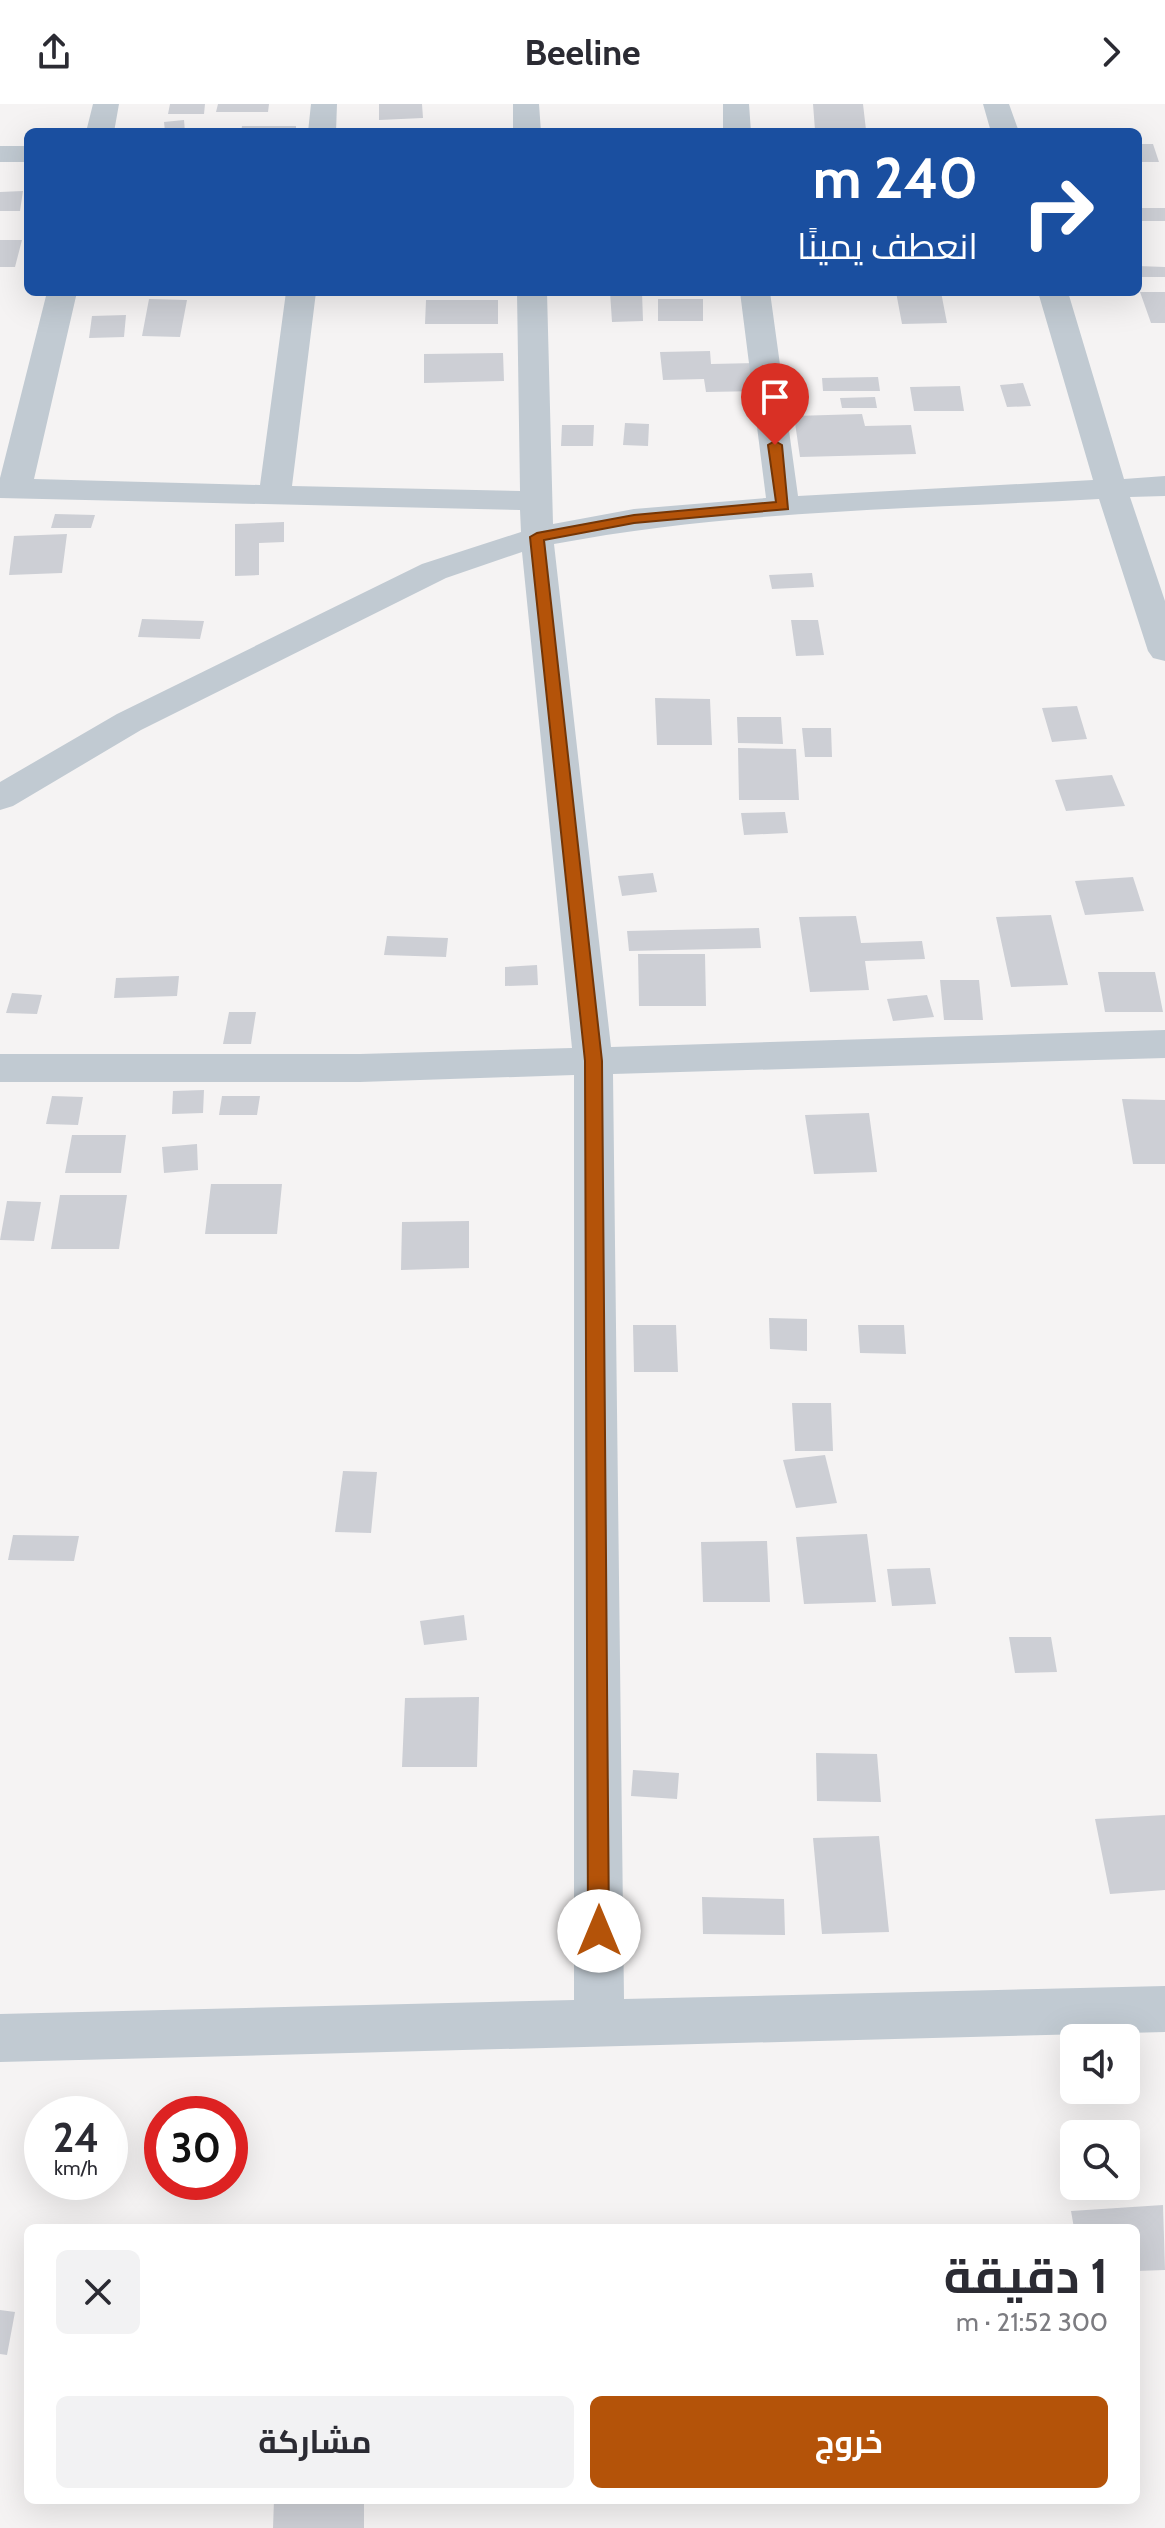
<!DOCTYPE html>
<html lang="ar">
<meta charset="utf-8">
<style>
:root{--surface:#fff;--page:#f2f2f3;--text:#2b2b33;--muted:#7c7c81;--accent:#b45309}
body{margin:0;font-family:Cabin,Cairo,sans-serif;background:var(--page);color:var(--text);direction:rtl;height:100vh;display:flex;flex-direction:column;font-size:30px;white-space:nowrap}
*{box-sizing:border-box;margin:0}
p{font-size:26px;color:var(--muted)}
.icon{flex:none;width:44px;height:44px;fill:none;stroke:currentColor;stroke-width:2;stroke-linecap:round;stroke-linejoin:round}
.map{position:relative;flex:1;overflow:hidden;direction:ltr}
.details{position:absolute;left:24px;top:2120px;width:1116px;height:280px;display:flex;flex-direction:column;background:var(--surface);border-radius:12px;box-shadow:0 8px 32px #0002;direction:rtl}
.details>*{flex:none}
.banner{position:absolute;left:24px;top:24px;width:1118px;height:168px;border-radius:12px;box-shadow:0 8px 32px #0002;direction:rtl;background:#1a4fa0;color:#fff;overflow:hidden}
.fabs{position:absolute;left:1060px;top:1920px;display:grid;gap:16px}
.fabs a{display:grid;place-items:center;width:80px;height:80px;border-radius:12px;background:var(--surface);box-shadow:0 8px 32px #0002;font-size:40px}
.speed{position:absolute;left:24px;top:1992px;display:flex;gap:16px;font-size:40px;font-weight:700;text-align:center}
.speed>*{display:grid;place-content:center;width:104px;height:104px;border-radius:50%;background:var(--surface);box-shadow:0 8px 32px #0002;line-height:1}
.speed small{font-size:20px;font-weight:400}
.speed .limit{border:12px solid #d22;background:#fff;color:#111}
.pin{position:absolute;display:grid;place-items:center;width:68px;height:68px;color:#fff;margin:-82px -34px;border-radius:50% 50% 50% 0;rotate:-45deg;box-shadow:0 0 8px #0007}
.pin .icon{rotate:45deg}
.me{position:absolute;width:88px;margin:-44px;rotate:0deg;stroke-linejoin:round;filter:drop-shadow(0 0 6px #0008)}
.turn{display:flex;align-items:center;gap:28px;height:168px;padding:0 32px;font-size:36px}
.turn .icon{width:104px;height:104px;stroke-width:2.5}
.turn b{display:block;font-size:56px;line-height:68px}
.round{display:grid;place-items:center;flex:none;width:84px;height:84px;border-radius:12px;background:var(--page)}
.overview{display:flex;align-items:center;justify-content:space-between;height:136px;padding:0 32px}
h1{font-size:48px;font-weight:700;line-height:60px}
.button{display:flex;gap:16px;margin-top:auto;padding:16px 32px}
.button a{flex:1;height:92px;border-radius:12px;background:var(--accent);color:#fff;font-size:32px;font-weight:700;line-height:92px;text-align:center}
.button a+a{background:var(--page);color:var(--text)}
header{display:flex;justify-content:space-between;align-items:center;height:104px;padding:0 32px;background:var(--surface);font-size:36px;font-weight:700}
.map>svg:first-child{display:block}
.building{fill:#cdcfd5}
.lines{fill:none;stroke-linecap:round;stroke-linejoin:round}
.minor{fill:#c1cad2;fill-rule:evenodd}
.route{fill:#b45309;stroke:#753606;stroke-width:2}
</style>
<header><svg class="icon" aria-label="forward" viewBox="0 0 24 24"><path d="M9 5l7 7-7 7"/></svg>Beeline<svg class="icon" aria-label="share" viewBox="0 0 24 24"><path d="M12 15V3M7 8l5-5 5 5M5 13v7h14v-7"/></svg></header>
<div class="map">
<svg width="1165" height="2424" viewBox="0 0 1165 2424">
<rect width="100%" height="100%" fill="#f5f3f3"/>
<path class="building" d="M170,0H205L204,10H168Z
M218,0H269L268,8H216Z
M379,0H422L423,14L379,16Z
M813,0H863L866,26H815Z
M184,16L185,28H165L164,18Z
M242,22H296V28H241Z
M1138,40H1153L1159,58H1138Z
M23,87L20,107H0V88Z
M1138,104H1165V117H1138Z
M0,136H22L15,163H0Z
M1138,162L1165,163V173H1138Z
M610,188H642L643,217L612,218Z
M896,188H941L947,219L902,220Z
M1140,188H1165V219H1151Z
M149,195L187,196L180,233L142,232Z
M658,195H703V217H658Z
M426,196H498V220H425Z
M126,211L124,233L89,234L92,212Z
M710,247L711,260L756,259L761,287L706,288L704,275L663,276L660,248Z
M503,249L504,277L424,279V250Z
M878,273L880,287H823L822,274Z
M1023,279L1031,302L1007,303L1000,281Z
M960,282L964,307H914L910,283Z
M875,293L877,304H842L840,294Z
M862,310L865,322L911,321L916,350L800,353L794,312Z
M625,319L649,320L648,342L623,341Z
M562,321H594L593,342H561Z
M55,410L95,411L91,424H51Z
M284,418V438L259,439V471L235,472V420Z
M67,430L62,469L9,471L14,432Z
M812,469L814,483L772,485L769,471Z
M142,515L204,517L200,535L138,533Z
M791,516H818L824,551L796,552Z
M655,594L710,595L712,641H657Z
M1077,602L1087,635L1052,638L1042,604Z
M737,613H781L783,640L738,639Z
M802,624H831L832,653H805Z
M738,644L796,645L799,696H739Z
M1112,671L1125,702L1066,707L1055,676Z
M785,708L788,729L744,731L741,709Z
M653,769L657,788L622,792L618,772Z
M1133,773L1144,807L1085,811L1075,777Z
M1051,811L1068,881L1011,883L996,813Z
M856,812L861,839L922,837L925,855L865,857L869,886L810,888L799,813Z
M759,824L761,844L629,847L627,827Z
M387,832L448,834L446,853L384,851Z
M638,850H705L706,902H639Z
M537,861L538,881L505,882V863Z
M1098,868H1155L1163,908H1105Z
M179,872L177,892L114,894L116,874Z
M940,876H979L983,916H944Z
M12,889L42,891L37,910L6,909Z
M927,891L934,913L893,917L887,895Z
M229,908H256L251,940H223Z
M204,986L203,1009L172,1010L173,987Z
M52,992L83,993L78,1021L46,1020Z
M222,992H260L257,1011H219Z
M1122,995L1165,996V1060H1133Z
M869,1009L877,1068L814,1070L805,1011Z
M72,1031H126L121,1069H65Z
M197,1040L198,1066L164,1069L162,1043Z
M211,1080H282L277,1130H205Z
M60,1091H127L119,1145H51Z
M7,1097L41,1098L34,1137L0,1136Z
M469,1117V1164L401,1166L402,1118Z
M769,1214L807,1215V1247L770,1245Z
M633,1221H676L678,1268H634Z
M858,1221H904L906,1250L860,1249Z
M792,1299H831L833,1347H795Z
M825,1351L837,1399L796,1404L783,1356Z
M343,1367L377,1368L371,1429L335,1428Z
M867,1430L876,1498L804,1500L796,1433Z
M13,1431L79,1432L74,1457L8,1456Z
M767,1437L770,1498H703L701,1438Z
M930,1464L936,1500L892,1502L887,1465Z
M464,1511L467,1536L424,1541L420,1517Z
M1009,1533H1051L1057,1568L1015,1569Z
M479,1593L477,1663H402L405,1594Z
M816,1649L877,1650L881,1698L817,1697Z
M633,1666L679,1669L677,1695L631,1692Z
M1165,1711V1786L1110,1790L1095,1715Z
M879,1732L889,1828L822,1830L813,1734Z
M702,1793L784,1795L785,1831L703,1830Z
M1163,2101L1165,2166L1136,2167V2124H1074L1071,2107Z
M0,2206L15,2208L7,2251L0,2250Z
M274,2396H364V2424H273Z"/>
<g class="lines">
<path class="minor" d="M93,0H119L114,28H86Z
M311,0H337L336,28H308Z
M513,0H539L541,28H513Z
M723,0H749L751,28H723Z
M983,0H1009L1019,28H991Z
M0,42H28V58H0Z
M47,188H77L34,375L260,381L286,188H316L292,382L520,387L517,188H547L553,420L634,405L766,394L740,188H770L798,392L1093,376L1038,188H1068L1124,375L1165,372V392L1130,393L1165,497V557L1153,554L1148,547L1099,395C917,405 733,406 554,440L611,943L1165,926V954L613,970L624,1895L1165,1882V1928L0,1958V1910L574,1896V971L360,978H0V950H360L572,944L522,448L446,474L141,626L13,702L0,706V678L117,610L422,460L521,428L520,406L0,394V374Z"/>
</g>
<path class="route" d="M775,337L782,341L788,405L634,419L544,436L602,957L609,1827L606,1834L599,1837L591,1834L588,1827L585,957L530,433L537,429L634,411L776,398L768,341Z"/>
</svg>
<div class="fabs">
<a><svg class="icon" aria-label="sound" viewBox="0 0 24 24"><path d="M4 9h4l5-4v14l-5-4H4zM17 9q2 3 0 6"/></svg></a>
<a><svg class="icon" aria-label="search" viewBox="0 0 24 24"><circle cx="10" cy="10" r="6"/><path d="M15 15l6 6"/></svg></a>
</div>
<div class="speed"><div>24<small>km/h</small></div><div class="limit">30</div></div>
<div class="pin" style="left:775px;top:341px;background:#d93025"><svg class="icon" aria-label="arrive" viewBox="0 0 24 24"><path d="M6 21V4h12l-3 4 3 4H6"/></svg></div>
<svg class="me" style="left:599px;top:1827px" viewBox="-20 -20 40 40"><circle r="19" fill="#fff"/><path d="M0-13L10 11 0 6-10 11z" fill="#b45309"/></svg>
<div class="banner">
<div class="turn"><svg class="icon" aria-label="right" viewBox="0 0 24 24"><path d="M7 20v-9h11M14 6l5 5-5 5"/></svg><div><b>240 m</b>انعطف يمينًا</div></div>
</div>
<section class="details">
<div class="overview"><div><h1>1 دقيقة</h1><p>300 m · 21:52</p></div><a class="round"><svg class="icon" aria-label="close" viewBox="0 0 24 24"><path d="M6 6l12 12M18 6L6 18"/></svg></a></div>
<div class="button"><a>خروج</a><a>مشاركة</a></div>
</section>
</div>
